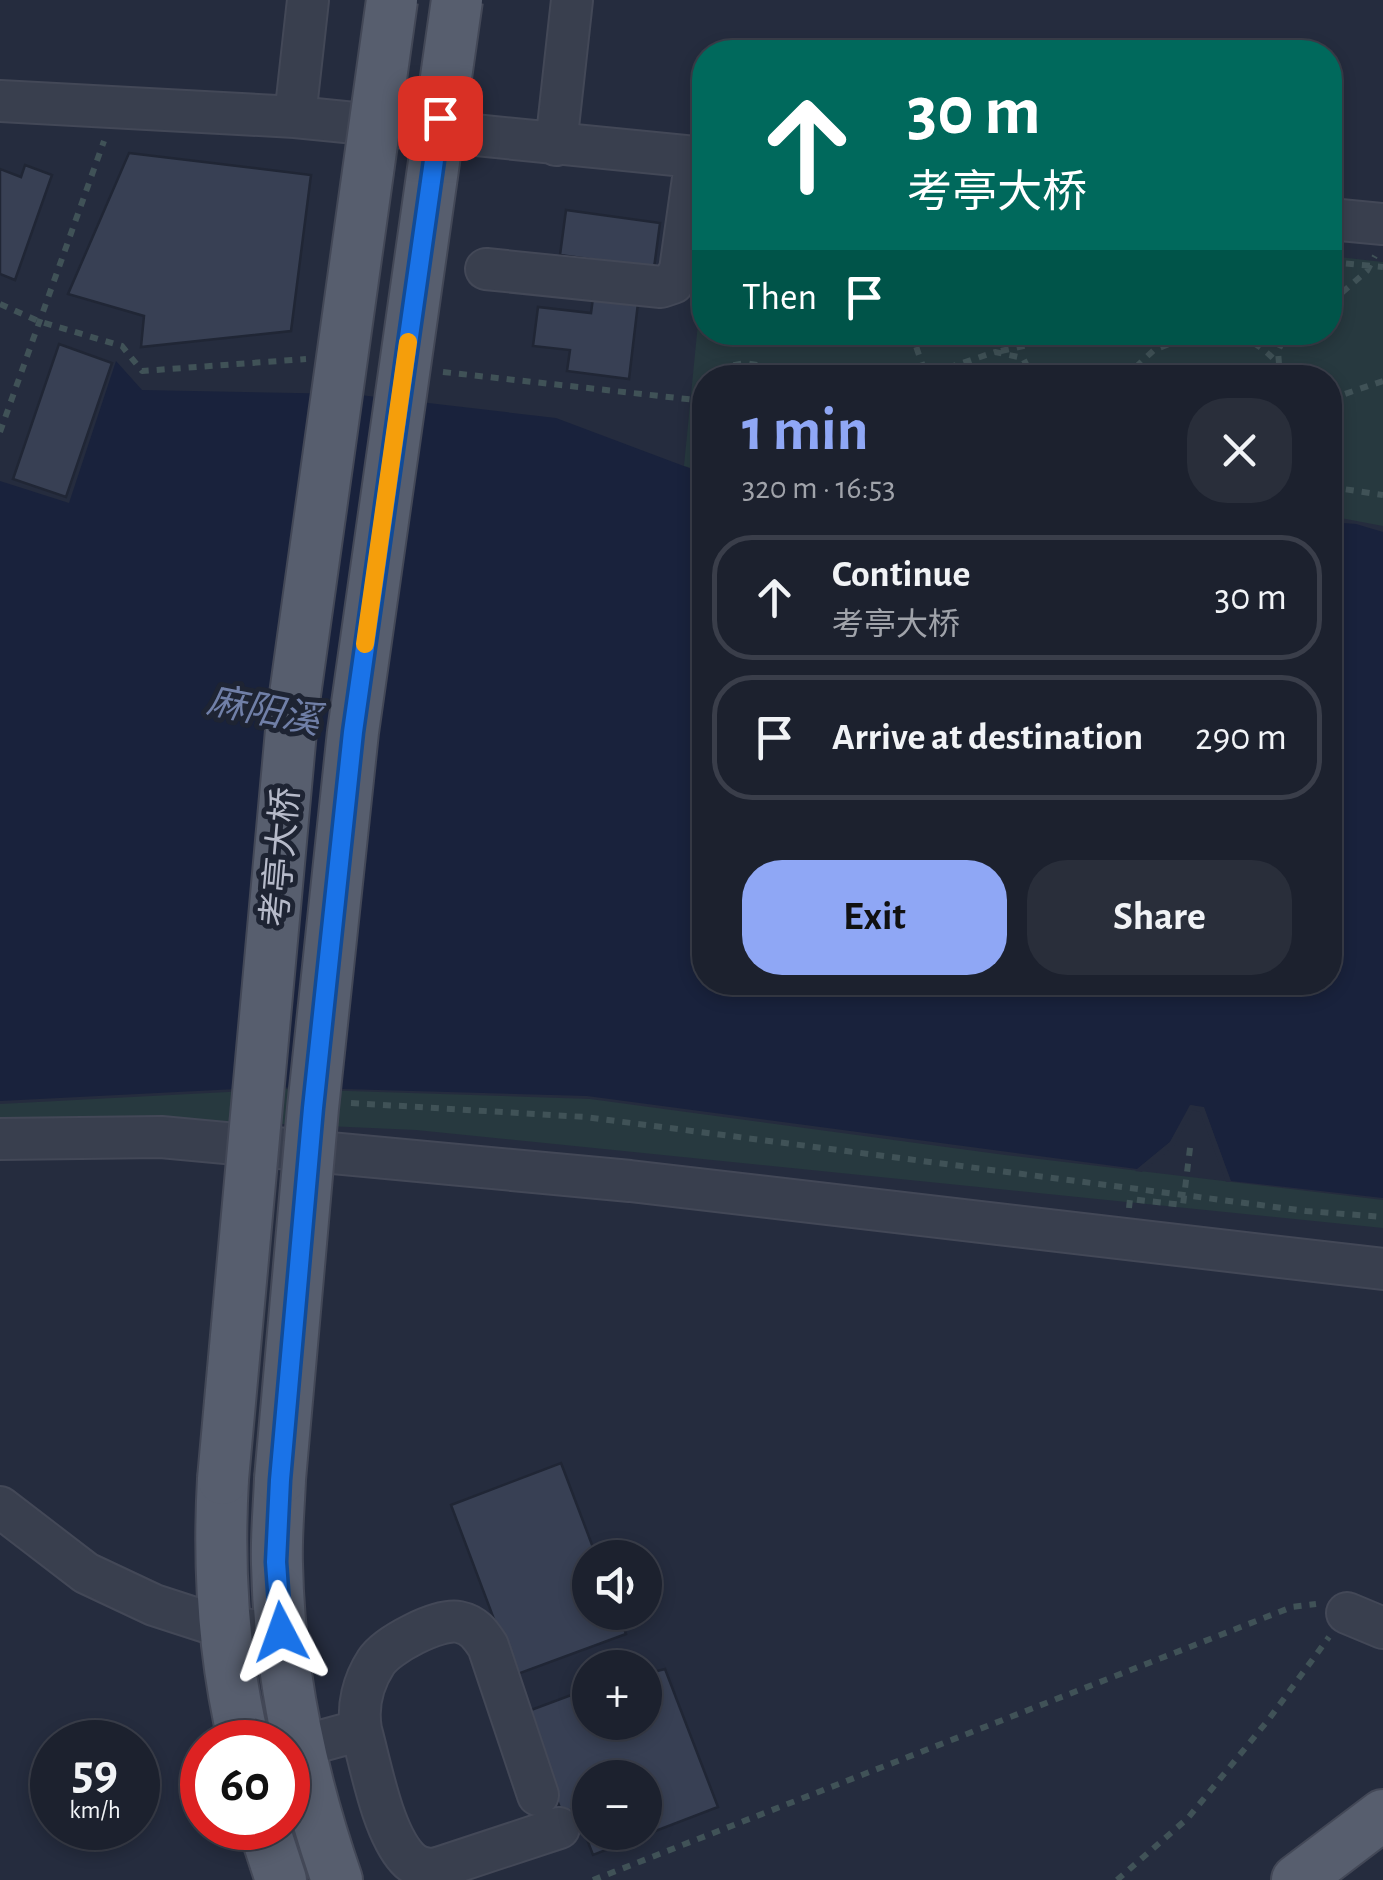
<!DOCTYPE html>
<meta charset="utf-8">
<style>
:root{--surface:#1c212e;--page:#292e3a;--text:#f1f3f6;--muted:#a0a3aa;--line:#3a3e4a;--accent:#8fa7f5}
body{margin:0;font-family:"Alegreya Sans","Noto Sans SC",sans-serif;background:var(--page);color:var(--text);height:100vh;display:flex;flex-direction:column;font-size:38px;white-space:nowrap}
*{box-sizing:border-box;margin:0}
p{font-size:32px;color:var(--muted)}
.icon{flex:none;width:55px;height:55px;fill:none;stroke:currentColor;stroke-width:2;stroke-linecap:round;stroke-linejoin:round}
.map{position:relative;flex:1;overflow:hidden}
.drawer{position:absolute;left:692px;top:365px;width:650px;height:630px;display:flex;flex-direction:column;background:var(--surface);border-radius:40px;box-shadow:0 5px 15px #0003,0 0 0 2px var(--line)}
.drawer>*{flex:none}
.hud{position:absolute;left:692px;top:40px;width:650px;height:305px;border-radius:40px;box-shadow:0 5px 15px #0003,0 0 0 2px var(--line);background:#00695c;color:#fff;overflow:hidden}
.buttons{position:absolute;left:572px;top:1540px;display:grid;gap:20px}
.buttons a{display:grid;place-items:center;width:90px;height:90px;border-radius:50%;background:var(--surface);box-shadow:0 5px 15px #0003,0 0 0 2px var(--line);font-size:50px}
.speed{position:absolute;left:30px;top:1720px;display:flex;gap:20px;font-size:50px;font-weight:700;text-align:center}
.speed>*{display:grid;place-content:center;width:130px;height:130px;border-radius:50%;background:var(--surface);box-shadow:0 5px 15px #0003,0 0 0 2px var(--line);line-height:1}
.speed small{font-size:25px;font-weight:400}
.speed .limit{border:15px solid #d22;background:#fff;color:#111}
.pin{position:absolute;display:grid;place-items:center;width:85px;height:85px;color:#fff;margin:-42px;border-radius:20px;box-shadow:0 5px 15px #0006}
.me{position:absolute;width:110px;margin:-55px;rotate:356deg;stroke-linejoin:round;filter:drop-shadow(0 0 8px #0008)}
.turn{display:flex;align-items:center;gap:35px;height:210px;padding:0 50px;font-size:45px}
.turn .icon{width:130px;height:130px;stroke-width:2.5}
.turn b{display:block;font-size:70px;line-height:85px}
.then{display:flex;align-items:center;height:95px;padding:0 50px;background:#0003;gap:20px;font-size:38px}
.round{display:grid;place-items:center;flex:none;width:105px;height:105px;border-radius:40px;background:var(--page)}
.headline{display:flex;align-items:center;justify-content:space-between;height:170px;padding:0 50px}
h1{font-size:60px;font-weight:600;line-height:75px;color:var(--accent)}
.primary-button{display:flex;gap:20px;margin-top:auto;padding:20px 50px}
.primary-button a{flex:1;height:115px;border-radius:40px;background:var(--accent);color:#111;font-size:40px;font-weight:600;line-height:115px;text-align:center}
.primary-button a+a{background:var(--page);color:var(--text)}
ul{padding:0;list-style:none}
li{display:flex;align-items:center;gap:30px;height:125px;margin:0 20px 15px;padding:0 30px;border:5px solid var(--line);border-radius:40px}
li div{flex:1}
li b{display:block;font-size:38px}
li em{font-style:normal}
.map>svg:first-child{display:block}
.green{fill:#27393f}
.water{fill:#19223c}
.pier{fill:#252c3e}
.building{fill:#384054;stroke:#202635;stroke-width:2.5;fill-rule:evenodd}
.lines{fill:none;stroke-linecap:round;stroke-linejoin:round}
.minor-casing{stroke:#434857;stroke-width:44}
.major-casing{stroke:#434857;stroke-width:54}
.path{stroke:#405257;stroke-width:6;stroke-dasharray:8 8;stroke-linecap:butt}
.minor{stroke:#393f4e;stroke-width:40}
.major{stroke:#575e6e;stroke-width:50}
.major-bridge-casing{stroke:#434857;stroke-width:54;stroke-linecap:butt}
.major-bridge{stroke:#575e6e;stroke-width:50}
.route-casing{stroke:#114b97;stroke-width:25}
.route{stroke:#1a73e8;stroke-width:18}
.slow{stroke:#f59e0b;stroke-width:18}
.labels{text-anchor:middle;stroke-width:10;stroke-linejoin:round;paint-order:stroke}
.street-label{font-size:35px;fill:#b6bac9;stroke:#1e2433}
.water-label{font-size:38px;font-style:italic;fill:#707fa7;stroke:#1e2433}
</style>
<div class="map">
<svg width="1383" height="1880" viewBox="0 0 1383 1880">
<rect width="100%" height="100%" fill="#252c3e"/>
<path class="green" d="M705,252V332H1330V256L1383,262V526L1330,516V378H705V472L684,466Z
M287,1089L590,1099L1005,1155L1383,1200V1228L416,1130L235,1122L0,1126V1104Z"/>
<path class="water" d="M116,361L142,390L351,394L556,418L705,474V982H1330V522L1356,524L1383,532V1198L1231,1181L1204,1108L1191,1105L1170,1142L1137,1169L587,1096L274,1087L0,1101V481L69,503Z"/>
<path class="pier" d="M1190,1105L1204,1107L1231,1182H1226L1200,1112L1193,1110L1174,1146L1142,1172L1135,1171L1170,1142Z"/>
<path class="building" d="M129,153L311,175L291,331L141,347L144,316L68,294Z
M25,165L52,175L15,280L0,274V169L21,177Z
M566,210L660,223L654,268L560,255Z
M593,298L638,303L629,379L567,371L570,350L533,346L538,307L591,313Z
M59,344L112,363L66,497L13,479Z
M561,1463L597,1558H590V1612H618L626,1634L515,1675L451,1505Z
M665,1669L718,1807L593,1855L575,1808L562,1813L523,1713L590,1688V1722H645V1674ZM590,1778H645V1832H590Z"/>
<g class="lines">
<g class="minor-casing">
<path id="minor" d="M0,101L295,117L705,158
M295,117L308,0
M556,145L572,0
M1330,219L1383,224
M486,269L661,287L673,283L680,270L696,157
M0,1139L161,1137L630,1181L1383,1269
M0,1507L86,1573L154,1605L225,1628L281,1632
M1347,1613L1383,1628
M361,1730C357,1706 363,1682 376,1662C387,1645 438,1618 459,1622C474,1625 480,1634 488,1646L538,1795
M299,1747L361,1730C371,1766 382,1830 407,1858C415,1867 424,1869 435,1869L559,1828"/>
</g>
<g class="major-casing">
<path id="major" d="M223,1479C218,1569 223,1655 244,1742
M280,1479C279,1507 276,1536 277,1564C279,1671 302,1779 337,1880
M264,1828L281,1880
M1297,1880L1383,1815"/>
</g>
<path class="path" d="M1330,262L1383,267
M1330,303L1367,271L1375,256
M0,304L38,321L122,346L142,371L306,359
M911,332L926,375
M1224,332C1257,339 1270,354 1291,378
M1001,351L1087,332
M1279,364L1278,351L1287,332
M443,372L705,401
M727,378L730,366L744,363L845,378
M918,378L995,352L1023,358L1033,378
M1124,378L1154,350L1199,332
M1330,399L1383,381
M0,432L104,141
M1330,487L1383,495
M351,1103L585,1117L1306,1211L1383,1217
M1129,1208L1130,1199L1183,1205L1191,1140
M593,1880L1292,1607L1316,1604
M1117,1880L1188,1818L1269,1719L1329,1637"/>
<use href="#minor" class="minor"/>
<use href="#major" class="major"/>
<g class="major-bridge-casing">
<path id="major-bridge" d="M223,1479L293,709L392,0
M280,1479L313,1108L353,732L457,0"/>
</g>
<use href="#major-bridge" class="major-bridge"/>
</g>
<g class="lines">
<g class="route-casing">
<path id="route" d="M281,1632L276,1562L280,1480L313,1108L353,732L440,118"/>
</g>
<use href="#route" class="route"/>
<path class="slow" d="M365,644L408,342"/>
</g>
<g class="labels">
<g class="street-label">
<text transform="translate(280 857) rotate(-85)" y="12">考亭大桥</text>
</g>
<g class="water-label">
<text transform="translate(264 710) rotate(11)" y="13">麻阳溪</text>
</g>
</g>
</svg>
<div class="buttons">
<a><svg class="icon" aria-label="sound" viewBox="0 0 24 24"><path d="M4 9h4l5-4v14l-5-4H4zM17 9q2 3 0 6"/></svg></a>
<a>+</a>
<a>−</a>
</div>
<div class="speed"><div>59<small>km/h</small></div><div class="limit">60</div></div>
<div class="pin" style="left:440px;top:118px;background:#d93025"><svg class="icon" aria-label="arrive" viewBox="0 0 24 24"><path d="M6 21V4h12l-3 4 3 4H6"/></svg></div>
<svg class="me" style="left:281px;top:1632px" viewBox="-20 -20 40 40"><path d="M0-17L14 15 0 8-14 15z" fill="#1a73e8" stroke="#fff" stroke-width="4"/></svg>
<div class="hud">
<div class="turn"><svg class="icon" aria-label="ahead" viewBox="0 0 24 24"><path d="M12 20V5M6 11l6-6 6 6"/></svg><div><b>30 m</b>考亭大桥</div></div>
<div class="then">Then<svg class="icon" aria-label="arrive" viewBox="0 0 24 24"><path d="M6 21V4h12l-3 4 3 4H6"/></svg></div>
</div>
<section class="drawer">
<div class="headline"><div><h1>1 min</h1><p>320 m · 16:53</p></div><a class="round"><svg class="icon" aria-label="close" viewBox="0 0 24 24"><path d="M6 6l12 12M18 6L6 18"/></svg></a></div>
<ul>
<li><svg class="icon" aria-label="ahead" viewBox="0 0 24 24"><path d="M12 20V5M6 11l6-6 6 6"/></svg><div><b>Continue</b><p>考亭大桥</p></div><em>30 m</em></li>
<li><svg class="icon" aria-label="arrive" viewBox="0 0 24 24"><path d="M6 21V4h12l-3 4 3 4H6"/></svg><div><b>Arrive at destination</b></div><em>290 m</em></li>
</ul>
<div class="primary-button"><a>Exit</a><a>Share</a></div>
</section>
</div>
